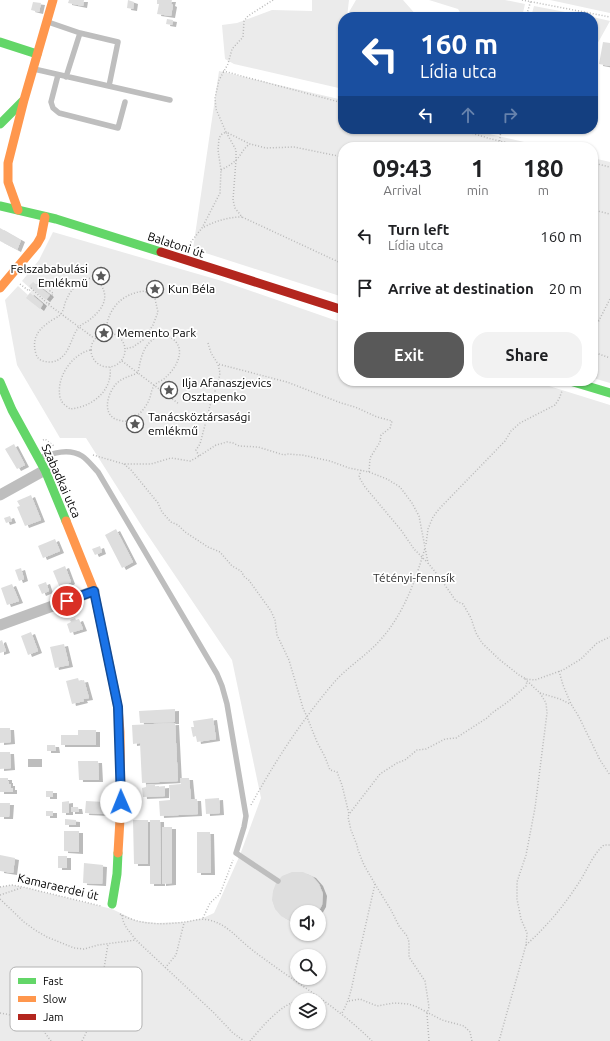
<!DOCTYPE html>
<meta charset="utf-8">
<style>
:root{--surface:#fff;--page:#f2f2f2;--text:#202124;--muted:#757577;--accent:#595959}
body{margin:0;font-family:Ubuntu,sans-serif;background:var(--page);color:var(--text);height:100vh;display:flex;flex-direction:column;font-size:15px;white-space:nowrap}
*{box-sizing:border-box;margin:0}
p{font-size:13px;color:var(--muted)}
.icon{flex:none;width:22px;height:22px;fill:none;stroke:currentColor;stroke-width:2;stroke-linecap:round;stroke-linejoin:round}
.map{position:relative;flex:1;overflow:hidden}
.side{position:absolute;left:338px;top:142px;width:260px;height:244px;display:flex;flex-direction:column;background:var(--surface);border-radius:16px;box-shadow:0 1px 3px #0004}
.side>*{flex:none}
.guide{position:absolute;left:338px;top:12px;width:260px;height:122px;border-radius:16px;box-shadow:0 1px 3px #0004;background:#1a4fa0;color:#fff;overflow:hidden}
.buttons{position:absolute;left:290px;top:905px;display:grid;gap:8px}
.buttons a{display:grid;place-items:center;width:36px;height:36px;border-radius:50%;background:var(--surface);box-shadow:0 1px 3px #0004;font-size:20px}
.pin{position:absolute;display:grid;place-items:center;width:34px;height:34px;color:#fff;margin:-17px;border:2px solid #fff;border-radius:50%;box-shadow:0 1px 4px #0007}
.me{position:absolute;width:44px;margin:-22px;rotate:359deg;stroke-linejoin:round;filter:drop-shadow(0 0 3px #0008)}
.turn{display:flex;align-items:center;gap:14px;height:84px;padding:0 16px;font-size:18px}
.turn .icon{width:52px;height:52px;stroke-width:2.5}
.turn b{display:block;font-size:28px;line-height:34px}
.lanes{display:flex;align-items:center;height:38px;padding:0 16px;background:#0003;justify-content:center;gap:20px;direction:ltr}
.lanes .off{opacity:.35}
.eta{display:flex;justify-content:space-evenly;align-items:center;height:68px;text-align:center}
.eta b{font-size:24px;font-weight:600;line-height:28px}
.action{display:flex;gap:8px;margin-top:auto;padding:8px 16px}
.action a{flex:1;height:46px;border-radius:16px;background:var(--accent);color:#fff;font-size:16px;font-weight:600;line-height:46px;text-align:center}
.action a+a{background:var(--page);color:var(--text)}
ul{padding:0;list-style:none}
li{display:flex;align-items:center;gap:12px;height:52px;padding:0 16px}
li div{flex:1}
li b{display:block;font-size:15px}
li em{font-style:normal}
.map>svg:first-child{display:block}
.green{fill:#ebebeb;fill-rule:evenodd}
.water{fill:#bdbdbd}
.building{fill:#dedede;filter:url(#shadow)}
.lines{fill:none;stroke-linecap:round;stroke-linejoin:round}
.path{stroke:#b9b9b9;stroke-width:1.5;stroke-dasharray:1 2;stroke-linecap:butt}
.lane{stroke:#bebebe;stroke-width:5.5}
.street{stroke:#bebebe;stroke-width:11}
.fast{stroke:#63d668;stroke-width:9}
.slow{stroke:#ff974d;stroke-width:9}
.jam{stroke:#b3261e;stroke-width:9}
.route-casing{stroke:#114b97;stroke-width:10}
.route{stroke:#1a73e8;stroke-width:7}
.labels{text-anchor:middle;stroke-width:3.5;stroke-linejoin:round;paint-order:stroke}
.street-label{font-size:12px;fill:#000;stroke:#fff}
.poi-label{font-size:12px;fill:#000;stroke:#fff;text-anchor:start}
.park-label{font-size:12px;fill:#313131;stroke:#fff}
.key{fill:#fff;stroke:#b2b2b2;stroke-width:1}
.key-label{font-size:11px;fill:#000}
</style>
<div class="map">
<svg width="610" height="1041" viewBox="0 0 610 1041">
<defs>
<filter id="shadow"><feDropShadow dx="4" dy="2" stdDeviation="0" flood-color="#0004"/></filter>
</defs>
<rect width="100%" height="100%" fill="#fff"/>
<path class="green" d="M312,0H349L347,17H343V89L234,64L225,59L222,25L237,23L272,10L312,11Z
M356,0H403L418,17H370L349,12Z
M429,0H505L525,4L522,17H463L458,9Z
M550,0H610V13Z
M534,6L591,17H531Z
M593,17L610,21L595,48L593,55Z
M219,71L343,100V129H468L546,147H343V297L193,249Z
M593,158L610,162V383L593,378Z
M53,232L222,281L343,323V381H533L610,405V1041H0V887L12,885L23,887L112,909L137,921L156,923L184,922L203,918L214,913L240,855L261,798L232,660L143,528L86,438H60L17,365L5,300L18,286L28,295L32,290L22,281L39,260ZM297,912H319V934H297ZM297,956H319V978H297ZM297,1000H319V1022H297Z"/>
<path class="water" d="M28,759H42V767H28Z"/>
<path class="building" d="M69,0H84L83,6L68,3Z
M128,0L134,2L133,9L127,8Z
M157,0H172L171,4L173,5L171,16L157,14L159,4H157Z
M33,2L41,3L39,12L31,10Z
M167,19L173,20L172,25L166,24Z
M603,42L610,43V66L599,64Z
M0,228L21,240L17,250L0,241Z
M33,282L50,295L46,300L29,286Z
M30,293L43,304L40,309L26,298Z
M14,444L25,465L17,469L5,449Z
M31,495L41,520L25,526L17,507L20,506L17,501Z
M10,516L12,521L6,523L4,518Z
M116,529L133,562L122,568L105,535Z
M55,539L60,551L43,558L38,546Z
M100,546L102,552L95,555L92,549Z
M65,566L71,582L60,588L53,571Z
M21,568L24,579L19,581L15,570Z
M46,582L49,591L42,594L38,585Z
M12,584L19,601L7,605L1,588Z
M75,618L76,620L79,619L83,629L70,633L67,624L71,622L70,620Z
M31,632L38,651L28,655L21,636Z
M2,640L6,651L0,653V641Z
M64,644L69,665L55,668L50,647Z
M78,678L79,681L84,680L89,698L83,699L84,701L72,704L66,681Z
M175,709V722L140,723L139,711Z
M213,718L216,739L197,742L196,736L193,737L191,727H194L193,721Z
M175,723L178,781L142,783L140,743L133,744L132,725Z
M0,728H10L11,742L0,743Z
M78,730H96V745H61V735H78Z
M47,745H55L56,751H47Z
M0,752H10L11,768L0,769Z
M78,761H98L99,780H79Z
M0,778H8V781H9V784H11V788H13V792H0Z
M180,778H189L191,799H197L198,814L160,816L159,801L170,800L169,785L181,784Z
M155,784V787L165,786V796L143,797L142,788L146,787V785Z
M46,791H53V797H46Z
M219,798L220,813L206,814L205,799Z
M69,801V813H62V802Z
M86,801L105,802L104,814L85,813Z
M0,803H10L9,817H0Z
M71,807H78L79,812H71Z
M46,811H53V816H46Z
M65,819L76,820V825H65Z
M133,820H148V864H134Z
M150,820H160L161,884H150Z
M162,827H172V883L162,884Z
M64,831H79V852L64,851Z
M197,832H210L211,873H197Z
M0,855L15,858L13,873L0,871Z
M58,856H67V868H58Z
M84,863L103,865L102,884L83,883Z
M292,872H303L312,876L319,884L323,894L322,905L318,912H297V922L290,921L281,916L275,909L272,900L273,891L276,883L282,876Z"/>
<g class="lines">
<path class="path" d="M273,0L248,16L244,21L243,37L232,49L228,64L219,80L215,98L216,109L226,132L250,144L266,148L294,147L343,157
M522,0L610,17
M526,17L531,0
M223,71L343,103
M458,129L491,139L525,147
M499,147L501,129
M593,163L610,167
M221,170C226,167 231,165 235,161C241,156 243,148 250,144
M593,210L610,214
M204,227C216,221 228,217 242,217
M187,247L202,228L220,193L221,170L218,150L219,138L222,134L226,132L236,150V160L233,200L235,208L242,217L343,264
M86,278L96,279C112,295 104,309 88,321C85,323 80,325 78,328C70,339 69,360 51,362C45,362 38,361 36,354C32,341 36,331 48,323C51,320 57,318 60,315C63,312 64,307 65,303C70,290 75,286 86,278Z
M20,284L29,291L31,288L49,305L94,338
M49,304L53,293L50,291L59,279
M593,316L598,320
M106,332C107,309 122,293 145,291L155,299L158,312L153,325L143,340L133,347L125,349
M593,332L610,299
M91 350a17 17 0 1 1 34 0a17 17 0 1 1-34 0Z
M163,335C167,336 173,338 176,342C185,353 175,369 166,377C163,381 156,382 154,386C151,390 151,396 149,400C145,409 136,419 127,421C123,422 119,420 115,419C102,412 108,393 116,384C122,378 130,376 138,373C141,356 144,340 163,335Z
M208,343L211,353L218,364
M90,350C71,355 56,378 60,397C61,400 61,401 63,403C64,405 68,407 70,409C92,407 113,391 110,367
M593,352L610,358
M122,361L179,404
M43,440L45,439L54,446
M93,455L124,464H151L171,458L190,461L196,458L216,445L227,442L233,443L239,446L258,447L284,455L287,454L302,455L330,461L349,468L369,472L387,479L400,487L412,503L419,516L428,563L440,578L456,601L463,604L471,618L476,633L482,643L500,660L519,675L526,679L535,680L563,670L581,659L597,643L610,637
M199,456L196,450L200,444L211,402L215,396V388L218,384L220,373L218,364L287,382L341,403L355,407L377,417L392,421L390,428L381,435L380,442L370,458L369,472
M124,464L131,470L158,503L162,512L171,522L178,525L185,532L208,547L220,552L232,566L241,571L245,578L248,579L271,611L275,620L277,635L289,660L303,708L307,717L317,742L325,757L330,770L337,772L342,785L349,814L348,817L351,830L357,845L358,850L364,865L375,884C369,910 363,937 357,963C352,983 352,995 342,1013
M361,470L359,477L365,487L401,530L414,549L427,562
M426,544L428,529L433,517L439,509L505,441L511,431L520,423L555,405L559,399L562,391
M559,671L563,685L571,704L579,717L600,760L610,775
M540,693L560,699L570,704
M251,805C274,763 300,723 331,686C345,668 367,656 382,638C404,613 416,579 425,548
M350,813L380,774L397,763L405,760L417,750L426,749L445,739L456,738L487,718L492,713L509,701L526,686L527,681
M375,884L391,910L399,926L407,936L409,942V957L425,981L429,1007L427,1014L429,1041
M0,887L12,885L23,887L101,906
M0,895L21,888
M0,899L24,922L35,930L47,937L74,948L84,949L98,945L136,940
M120,914C139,925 163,925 185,922C193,921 201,918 209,920C227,924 237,938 251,949C291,980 336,1005 372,1041
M122,915C123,926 130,932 136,940L213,1012L233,1033L244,1041
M203,918L210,903L220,894L233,860
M526,945C547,926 563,907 578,884C587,871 592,855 604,845H610
M165,968L176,955L184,923
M301,1000L317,996
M349,1001L360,999L377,1006L394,1003L408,1004L415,1006L442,1020L464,1026L470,1032L472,1041
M0,1013L16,1016H28L42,1024L45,1033L51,1041
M82,1041L95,1015L101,987L108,944
M250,1041C261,1028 280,1005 297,1001
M499,1041L526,945L527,933L521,919L517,899V882L526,855L535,808L547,713L546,703L540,693L524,678"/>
<path class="lane" d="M48,22L80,33
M34,69L170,100
M58,75L51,102L53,108L59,113L118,128L125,102
M66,77L80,33L118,42L109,86
M39,458C53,453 69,448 82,456C88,460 93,467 98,472L217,674L222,686L227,704L246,816L244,827L236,853L278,881"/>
<path class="street" d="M0,495L45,470
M0,625L94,591"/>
<path class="fast" d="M0,42L37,54
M0,124L23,101
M0,206L56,219L161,252
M570,381L610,393
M0,382L12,410L45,470L66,521
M112,904L117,874L118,853"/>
<path class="slow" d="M18,210L8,182V163L24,100L53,0
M0,288L37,244L41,237L45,217
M66,521L94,591L118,707L120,732L121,802L118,853"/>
<path class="jam" d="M161,252L343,310"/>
</g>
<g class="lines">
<g class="route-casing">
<path id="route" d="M67,601L94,591L118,707L121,802"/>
</g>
<use href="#route" class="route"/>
</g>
<defs>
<g id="sight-ring" transform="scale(0.9)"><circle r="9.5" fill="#fff" stroke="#595959" stroke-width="1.5"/><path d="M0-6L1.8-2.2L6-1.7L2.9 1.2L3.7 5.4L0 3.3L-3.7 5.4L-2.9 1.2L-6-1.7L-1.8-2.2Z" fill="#595959"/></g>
</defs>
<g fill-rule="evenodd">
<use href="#sight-ring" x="101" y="276"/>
<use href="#sight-ring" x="155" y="289"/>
<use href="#sight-ring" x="104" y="333"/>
<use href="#sight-ring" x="169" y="390"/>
<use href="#sight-ring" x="135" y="424"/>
</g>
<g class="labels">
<g class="street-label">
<text transform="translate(176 245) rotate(18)" y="4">Balatoni út</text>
<text transform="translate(61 481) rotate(66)" y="4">Szabadkai utca</text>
<text transform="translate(58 887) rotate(13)" y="4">Kamaraerdei út</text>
</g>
<g class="poi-label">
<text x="88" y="273" text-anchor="end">Felszababulási<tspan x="88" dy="14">Emlékmü</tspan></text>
<text x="168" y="293">Kun Béla</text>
<text x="117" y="337">Memento Park</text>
<text x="182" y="387">Ilja Afanaszjevics<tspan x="182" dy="14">Osztapenko</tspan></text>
<text x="148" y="421">Tanácsköztársasági<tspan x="148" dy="14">emlékmű</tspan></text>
</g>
<g class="park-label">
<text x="414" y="582">Tétényi-fennsík</text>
</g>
</g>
<rect x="10" y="967" width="132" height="64" rx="6" class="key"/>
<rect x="18" y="978" width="18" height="6" fill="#63d668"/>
<rect x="18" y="996" width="18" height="6" fill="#ff974d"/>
<rect x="18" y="1014" width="18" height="6" fill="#b3261e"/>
<g class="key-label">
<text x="43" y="985">Fast</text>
<text x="43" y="1003">Slow</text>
<text x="43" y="1021">Jam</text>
</g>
</svg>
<div class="buttons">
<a><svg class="icon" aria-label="sound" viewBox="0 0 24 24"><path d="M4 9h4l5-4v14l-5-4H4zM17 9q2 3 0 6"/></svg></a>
<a><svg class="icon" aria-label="search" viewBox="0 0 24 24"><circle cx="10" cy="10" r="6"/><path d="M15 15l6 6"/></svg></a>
<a><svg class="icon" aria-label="layers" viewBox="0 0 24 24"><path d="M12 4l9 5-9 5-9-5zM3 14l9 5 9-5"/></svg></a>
</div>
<div class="pin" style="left:67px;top:601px;background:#d93025"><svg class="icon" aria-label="arrive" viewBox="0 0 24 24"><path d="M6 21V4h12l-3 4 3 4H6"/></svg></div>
<svg class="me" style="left:121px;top:802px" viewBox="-20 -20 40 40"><circle r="19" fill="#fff"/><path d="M0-13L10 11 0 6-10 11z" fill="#1a73e8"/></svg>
<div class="guide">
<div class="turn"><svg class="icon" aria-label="left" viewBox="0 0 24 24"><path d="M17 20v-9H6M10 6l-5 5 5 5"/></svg><div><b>160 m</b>Lídia utca</div></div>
<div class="lanes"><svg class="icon" aria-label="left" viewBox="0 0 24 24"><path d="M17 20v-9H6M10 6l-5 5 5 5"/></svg><svg class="icon off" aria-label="ahead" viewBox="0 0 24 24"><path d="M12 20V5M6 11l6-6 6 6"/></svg><svg class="icon off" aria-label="right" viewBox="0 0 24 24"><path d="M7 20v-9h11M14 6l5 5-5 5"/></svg></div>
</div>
<section class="side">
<div class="eta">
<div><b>09:43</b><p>Arrival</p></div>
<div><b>1</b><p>min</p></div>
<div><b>180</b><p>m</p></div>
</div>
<ul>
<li><svg class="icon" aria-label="left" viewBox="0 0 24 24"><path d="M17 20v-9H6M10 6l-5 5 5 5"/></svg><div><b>Turn left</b><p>Lídia utca</p></div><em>160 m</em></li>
<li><svg class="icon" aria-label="arrive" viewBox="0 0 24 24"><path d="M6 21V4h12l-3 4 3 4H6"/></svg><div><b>Arrive at destination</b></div><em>20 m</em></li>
</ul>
<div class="action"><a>Exit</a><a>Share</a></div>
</section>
</div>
